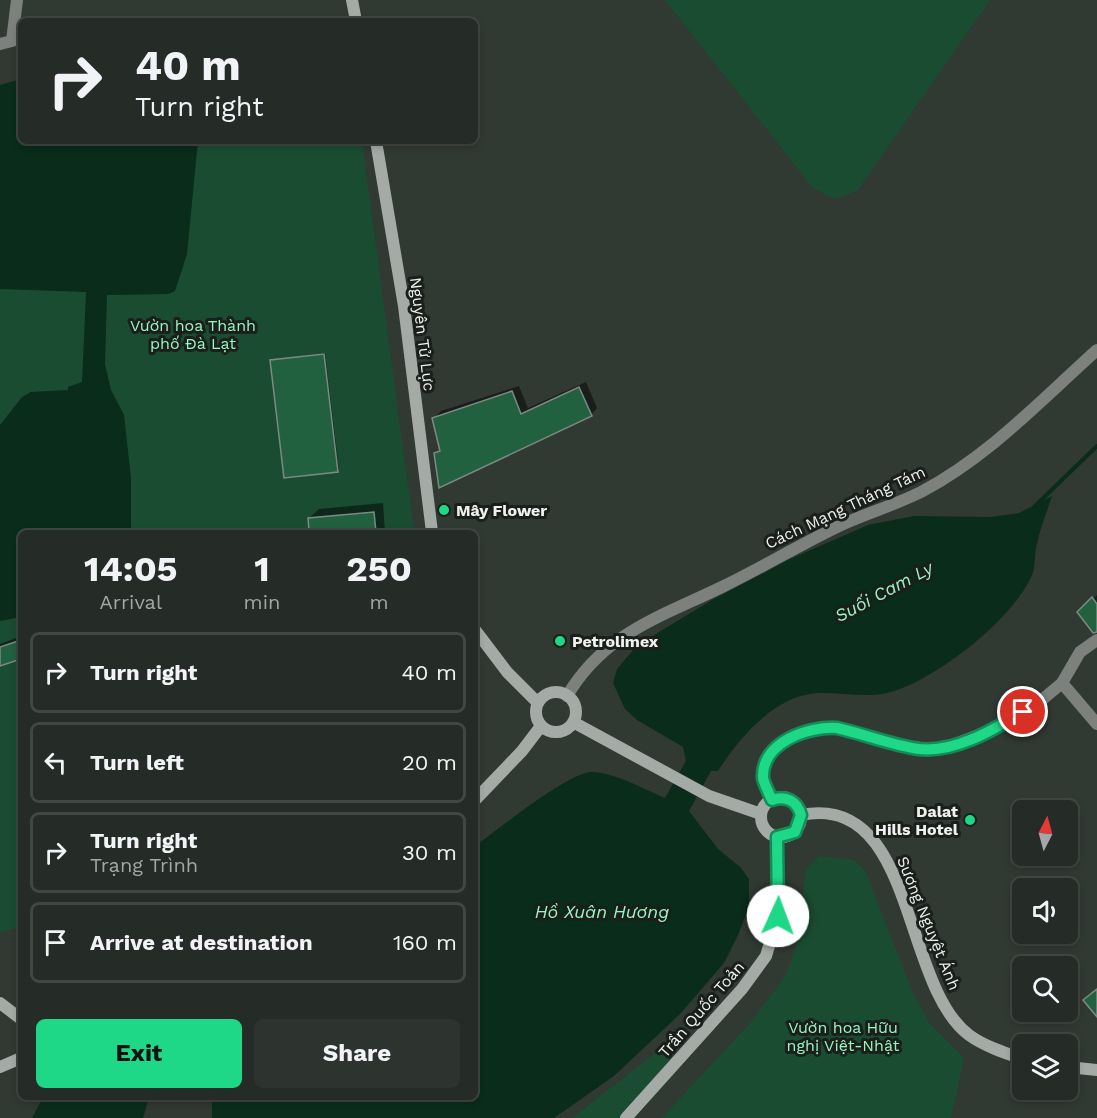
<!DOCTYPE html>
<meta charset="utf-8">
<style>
:root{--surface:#252b26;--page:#2d332e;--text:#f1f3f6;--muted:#a3a7a7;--line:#424743;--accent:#1ed887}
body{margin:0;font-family:"Work Sans",sans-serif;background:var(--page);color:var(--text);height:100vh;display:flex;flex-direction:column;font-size:22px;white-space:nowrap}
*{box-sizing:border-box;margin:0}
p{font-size:20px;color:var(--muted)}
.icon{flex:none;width:33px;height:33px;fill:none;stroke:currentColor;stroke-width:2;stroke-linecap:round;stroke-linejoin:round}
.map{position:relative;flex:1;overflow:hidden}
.details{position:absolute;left:18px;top:530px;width:460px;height:570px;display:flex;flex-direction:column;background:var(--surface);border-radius:9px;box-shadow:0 3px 9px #0003,0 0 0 2px var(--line)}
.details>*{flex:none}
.guide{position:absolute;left:18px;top:18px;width:460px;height:126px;border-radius:9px;box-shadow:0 3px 9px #0003,0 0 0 2px var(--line);background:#252b26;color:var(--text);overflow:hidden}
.needle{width:39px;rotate:6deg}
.fabs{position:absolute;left:1012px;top:800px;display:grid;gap:12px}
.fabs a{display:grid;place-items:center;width:66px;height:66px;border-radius:9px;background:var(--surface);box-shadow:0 3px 9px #0003,0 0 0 2px var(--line);font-size:30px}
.pin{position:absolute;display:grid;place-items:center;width:51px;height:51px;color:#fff;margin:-26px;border:3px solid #fff;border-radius:50%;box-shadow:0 2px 6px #0007}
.me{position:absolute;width:66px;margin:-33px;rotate:2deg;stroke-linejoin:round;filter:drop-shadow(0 0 4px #0008)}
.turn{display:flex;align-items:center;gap:21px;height:126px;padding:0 18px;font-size:27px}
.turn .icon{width:78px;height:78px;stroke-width:2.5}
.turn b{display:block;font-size:42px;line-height:51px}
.eta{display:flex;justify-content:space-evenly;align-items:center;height:102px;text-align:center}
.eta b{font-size:36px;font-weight:700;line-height:42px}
.cta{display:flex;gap:12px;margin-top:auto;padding:12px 18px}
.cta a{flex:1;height:69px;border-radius:9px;background:var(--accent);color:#111;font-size:24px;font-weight:700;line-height:69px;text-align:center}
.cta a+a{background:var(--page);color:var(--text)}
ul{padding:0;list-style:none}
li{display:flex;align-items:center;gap:18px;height:81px;margin:0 12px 9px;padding:0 6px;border:3px solid var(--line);border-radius:9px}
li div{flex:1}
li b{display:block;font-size:22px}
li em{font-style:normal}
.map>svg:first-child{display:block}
.green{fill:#1a4c32}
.water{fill:#0a2c1b}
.shadow{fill:#0007}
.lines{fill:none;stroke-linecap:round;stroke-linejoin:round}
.stream{stroke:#0a2c1b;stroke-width:4}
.building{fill:#216140;stroke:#7f8983;stroke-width:1.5}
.minor{stroke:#7d817e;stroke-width:12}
.secondary{stroke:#a4aaa6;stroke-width:12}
.route-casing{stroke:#148c58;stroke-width:15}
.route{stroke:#1ed887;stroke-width:10}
.poi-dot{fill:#1ed887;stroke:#1b1f1c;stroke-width:2}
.labels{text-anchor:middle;stroke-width:6;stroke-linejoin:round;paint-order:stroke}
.park-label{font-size:16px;fill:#99f4be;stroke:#1b1f1c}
.street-label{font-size:16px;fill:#edf2ee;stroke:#1b1f1c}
.poi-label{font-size:16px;font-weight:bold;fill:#edf2ee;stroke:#1b1f1c;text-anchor:start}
.water-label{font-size:18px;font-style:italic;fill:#9af5bf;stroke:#1b1f1c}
</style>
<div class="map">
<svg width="1097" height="1118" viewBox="0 0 1097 1118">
<rect width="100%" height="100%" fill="#313933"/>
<path class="green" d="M665,0H990L857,191L835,199L813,188Z
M21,80V141H362L414,532H21V927L0,932V85Z
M819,856L854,860L865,870L912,991L930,1024L964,1058L951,1118H662L750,1023L785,977L796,947L806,869Z
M658,1051L671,1059L620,1118H572Z"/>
<path class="water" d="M21,79V141H198L187,254L175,291L169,294L107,295L105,364L111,390L124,415L131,478V532H21V617L0,621V425L22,397L31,392L68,390V387L82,382L86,292L0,289V85Z
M1052,496C1047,512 1040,528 1037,544C1034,554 1036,566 1032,575C1013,620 933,682 887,693C866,698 840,692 818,693C775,695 739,738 718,771H711L689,811L718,849L740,867L749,879V907L738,935L724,963L681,1013L614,1076L554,1118H212V1097L476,1096V845C496,831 570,771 592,772C616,773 643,789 665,798L686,761L683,747L637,720L625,709L613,683L617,669L634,649L659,632L712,600L788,560L868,525L914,516L990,517L1019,513Z
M43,1097V1096L149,1097L143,1118H32Z"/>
<path class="shadow" d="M325,353L339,469L337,471L272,361Z
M586,382L597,408L591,415L435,454L441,448L434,418L441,411L519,386L528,408Z
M383,503L385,532H310L309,518L319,509Z
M1097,595V631L1079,613Z
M21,636V657L0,664V644Z"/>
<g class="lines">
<path class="stream" d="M1035,506L1097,446"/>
</g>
<path class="building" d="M324,354L338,472L284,478L270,360Z
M579,387L592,416L439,488L434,453L440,451L432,418L512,391L521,414Z
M374,512L376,532H309L308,518Z
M1092,597L1097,604V632L1093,633L1077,612Z
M21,640V659L0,666V647Z
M1097,989V1017L1083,1000Z"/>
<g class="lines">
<path class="minor" d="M0,44L12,41L17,0
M1062,683L1097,724
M567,696C605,632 661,617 724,586C763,567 801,544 841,525C867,513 895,505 921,492C989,456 1040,401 1097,350
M772,800C769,793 764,784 763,778C761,742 809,726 837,728L902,746L931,749L947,747L994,729L1037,704L1062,683L1080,652L1097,640"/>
<path class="secondary" d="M352,0L356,21
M376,141L404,306L432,532
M476,631L507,672L538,703
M536 712a20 20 0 1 1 40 0a20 20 0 1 1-40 0Z
M573,722L709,796L761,814
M761 817a20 20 0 1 1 40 0a20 20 0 1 1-40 0Z
M476,799L522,751L541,726
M801,815C916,792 901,984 969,1035C984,1046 1005,1053 1023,1059
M0,1003L21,1019
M0,1067L21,1058
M1068,1067L1097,1070
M626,1118L742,989L766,956L778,916L777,837"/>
</g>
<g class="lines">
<g class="route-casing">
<path id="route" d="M778,916L777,837L795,832L801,815C797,801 786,795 772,800C769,793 764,784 763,778C761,742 809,726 837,728C864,734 891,745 919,749C955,753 993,730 1023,712"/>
</g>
<use href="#route" class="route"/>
</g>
<g class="poi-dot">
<circle cx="444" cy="510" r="6"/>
<circle cx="560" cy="641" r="6"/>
<circle cx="970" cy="820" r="6"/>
</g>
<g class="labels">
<g class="park-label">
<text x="193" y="331">Vườn hoa Thành<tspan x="193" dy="18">phố Đà Lạt</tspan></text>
<text x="843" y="1033">Vườn hoa Hữu<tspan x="843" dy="18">nghị Việt-Nhật</tspan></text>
</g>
<g class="street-label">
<text transform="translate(423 334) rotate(83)" y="6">Nguyên Tử Lực</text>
<text transform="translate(845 507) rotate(-25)" y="6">Cách Mạng Tháng Tám</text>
<text transform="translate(929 923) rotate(68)" y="6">Sương Nguyệt Ánh</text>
<text transform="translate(701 1009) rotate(-49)" y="6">Trần Quốc Toản</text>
</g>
<g class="poi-label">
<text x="456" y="516">Mây Flower</text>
<text x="572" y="647">Petrolimex</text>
<text x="958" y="817" text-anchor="end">Dalat<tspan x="958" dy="18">Hills Hotel</tspan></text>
</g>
<g class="water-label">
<text transform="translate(884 592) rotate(-28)" y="6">Suối Cam Ly</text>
<text x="602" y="918">Hồ Xuân Hương</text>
</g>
</g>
</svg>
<div class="fabs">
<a><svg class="needle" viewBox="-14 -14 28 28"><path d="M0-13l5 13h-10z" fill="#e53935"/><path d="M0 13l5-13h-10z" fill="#a3a7a7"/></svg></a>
<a><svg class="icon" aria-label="sound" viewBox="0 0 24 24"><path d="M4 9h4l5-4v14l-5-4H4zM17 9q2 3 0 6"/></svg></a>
<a><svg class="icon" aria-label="search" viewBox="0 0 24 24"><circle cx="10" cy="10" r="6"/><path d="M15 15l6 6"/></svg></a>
<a><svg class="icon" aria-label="layers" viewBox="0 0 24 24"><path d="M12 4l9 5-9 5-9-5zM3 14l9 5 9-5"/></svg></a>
</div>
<div class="pin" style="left:1023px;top:712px;background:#d93025"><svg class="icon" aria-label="arrive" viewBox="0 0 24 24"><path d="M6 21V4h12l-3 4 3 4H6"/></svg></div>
<svg class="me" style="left:778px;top:916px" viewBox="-20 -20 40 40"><circle r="19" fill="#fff"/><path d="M0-13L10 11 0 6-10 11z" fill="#1ed887"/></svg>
<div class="guide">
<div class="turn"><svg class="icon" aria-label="right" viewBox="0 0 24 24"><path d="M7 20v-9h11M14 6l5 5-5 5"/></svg><div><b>40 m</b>Turn right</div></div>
</div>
<section class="details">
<div class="eta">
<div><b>14:05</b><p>Arrival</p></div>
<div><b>1</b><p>min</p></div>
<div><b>250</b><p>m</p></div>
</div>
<ul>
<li><svg class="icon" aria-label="right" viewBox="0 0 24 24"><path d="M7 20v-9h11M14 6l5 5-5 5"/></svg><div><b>Turn right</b></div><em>40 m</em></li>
<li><svg class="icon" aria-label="left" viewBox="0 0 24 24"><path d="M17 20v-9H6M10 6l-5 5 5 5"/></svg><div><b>Turn left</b></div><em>20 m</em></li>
<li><svg class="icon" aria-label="right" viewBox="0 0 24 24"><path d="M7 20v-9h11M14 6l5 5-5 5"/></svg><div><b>Turn right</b><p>Trạng Trình</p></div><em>30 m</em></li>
<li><svg class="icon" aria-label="arrive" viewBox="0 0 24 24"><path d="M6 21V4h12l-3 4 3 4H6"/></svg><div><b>Arrive at destination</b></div><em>160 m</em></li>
</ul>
<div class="cta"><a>Exit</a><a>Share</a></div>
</section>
</div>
